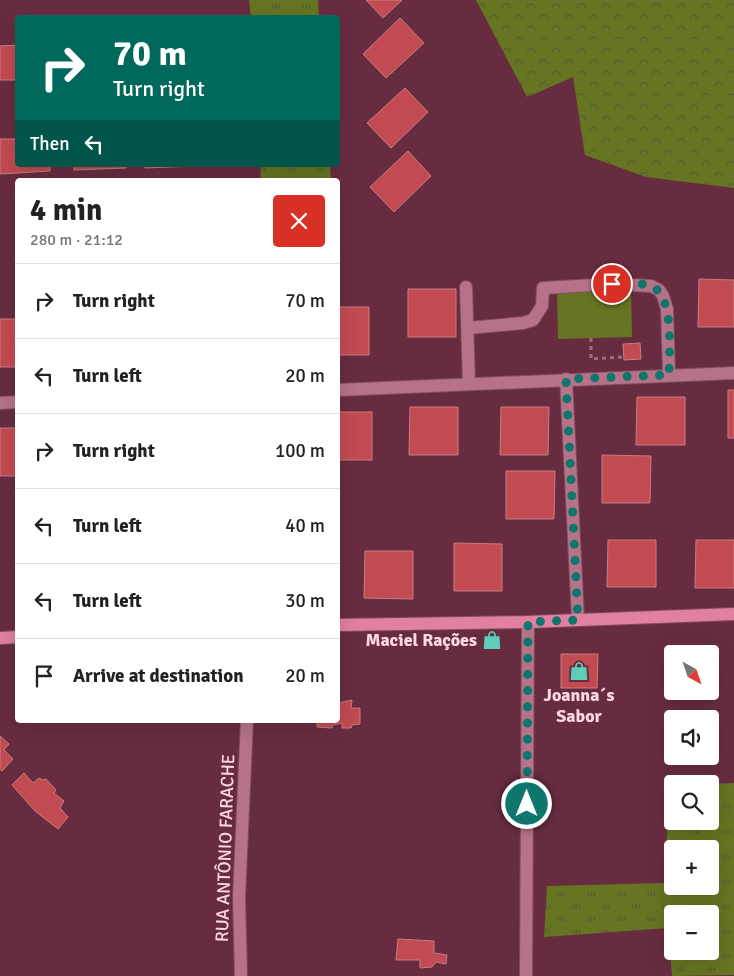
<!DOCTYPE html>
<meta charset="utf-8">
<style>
:root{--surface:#fff;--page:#f6f6f6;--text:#222;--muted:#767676;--line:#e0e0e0}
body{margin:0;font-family:Signika,sans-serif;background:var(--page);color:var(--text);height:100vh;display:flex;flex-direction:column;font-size:19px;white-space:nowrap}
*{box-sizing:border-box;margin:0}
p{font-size:16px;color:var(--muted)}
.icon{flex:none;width:28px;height:28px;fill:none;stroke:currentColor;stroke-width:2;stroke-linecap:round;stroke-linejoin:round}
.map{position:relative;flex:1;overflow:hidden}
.sheet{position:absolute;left:15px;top:178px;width:325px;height:545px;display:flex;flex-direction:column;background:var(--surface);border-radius:5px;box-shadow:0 5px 20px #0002}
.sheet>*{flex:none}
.top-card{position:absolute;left:15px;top:15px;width:325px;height:152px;border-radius:5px;box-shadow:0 5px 20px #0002;background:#00695c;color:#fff;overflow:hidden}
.needle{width:32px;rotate:140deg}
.fabs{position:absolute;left:664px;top:645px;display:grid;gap:10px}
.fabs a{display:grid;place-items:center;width:55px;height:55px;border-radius:5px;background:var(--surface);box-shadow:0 5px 20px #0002;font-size:25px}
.pin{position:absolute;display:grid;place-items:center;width:42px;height:42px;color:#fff;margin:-21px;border:2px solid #fff;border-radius:50%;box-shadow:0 1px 5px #0007}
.me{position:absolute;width:55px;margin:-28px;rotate:0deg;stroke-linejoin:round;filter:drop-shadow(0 0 4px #0008)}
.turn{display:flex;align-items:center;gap:18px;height:105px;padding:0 15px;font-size:22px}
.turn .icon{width:65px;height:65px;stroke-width:2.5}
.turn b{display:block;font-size:35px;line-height:42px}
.then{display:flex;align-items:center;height:48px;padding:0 15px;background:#0003;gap:10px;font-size:19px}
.round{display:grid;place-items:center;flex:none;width:52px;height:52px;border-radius:5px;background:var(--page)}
.head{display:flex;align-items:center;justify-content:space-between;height:85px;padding:0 15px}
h1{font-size:30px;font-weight:700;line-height:38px}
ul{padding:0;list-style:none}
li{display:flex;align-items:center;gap:15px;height:75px;padding:0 15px;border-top:1px solid var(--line)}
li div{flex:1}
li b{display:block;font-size:19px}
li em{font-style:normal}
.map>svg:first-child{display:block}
.grass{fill:url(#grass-tufts);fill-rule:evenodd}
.forest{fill:url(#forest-crowns)}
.garden{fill:#657521}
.building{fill:#c24a52;stroke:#c67f7f}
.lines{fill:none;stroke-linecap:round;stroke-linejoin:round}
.minor-casing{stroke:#804d60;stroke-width:14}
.major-casing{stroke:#804d60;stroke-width:14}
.path{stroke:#a06c7d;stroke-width:3;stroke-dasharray:4 4;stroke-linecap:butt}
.minor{stroke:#b67287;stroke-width:12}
.major{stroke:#e180a0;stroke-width:12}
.route{stroke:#0f766e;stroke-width:9;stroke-dasharray:0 16.2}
.labels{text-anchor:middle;stroke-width:5;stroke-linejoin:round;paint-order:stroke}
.poi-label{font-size:18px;font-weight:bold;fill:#fed8e2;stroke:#682c41;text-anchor:end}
.street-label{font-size:18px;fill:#fed8e2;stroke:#682c41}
</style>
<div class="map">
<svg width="734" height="976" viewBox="0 0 734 976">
<defs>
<pattern id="grass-tufts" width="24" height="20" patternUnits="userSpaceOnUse" patternTransform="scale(1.25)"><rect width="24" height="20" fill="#657521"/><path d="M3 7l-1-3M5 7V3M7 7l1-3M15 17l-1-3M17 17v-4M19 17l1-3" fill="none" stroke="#585b32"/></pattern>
<pattern id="forest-crowns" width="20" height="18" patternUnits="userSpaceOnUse" patternTransform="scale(1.25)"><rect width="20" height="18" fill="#657521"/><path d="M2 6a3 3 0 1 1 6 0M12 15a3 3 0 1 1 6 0" fill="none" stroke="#585b32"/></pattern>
</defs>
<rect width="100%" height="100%" fill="#682c41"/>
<path class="grass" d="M249,0H318L319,17H251Z
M260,165H330L331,180H261Z
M734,783V975L672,976L668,928L544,937L547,886L664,883L670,787H672V821H710V784ZM672,849H710V886H672ZM672,914H710V951H672Z"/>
<path class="forest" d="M476,0H734V188L646,177L585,155L573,77L527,97Z"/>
<path class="garden" d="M631,290L632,337L558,339L557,292Z"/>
<path class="building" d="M366,0H402L383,18Z
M400,18L424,43L386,78L363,54Z
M18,45V80H0V46Z
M405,88L428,112L391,148L367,123Z
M0,139H18V165H50V171L0,174Z
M408,151L431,176L394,212L370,187Z
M74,165H126V168L74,170Z
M145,165H196V166L145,168Z
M699,279L734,280V327H698Z
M408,289H456V337H408Z
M338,307H369V355H338Z
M0,319H18V367H0Z
M640,343L641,359L624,360L623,344Z
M728,390H734V438H728Z
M637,397H685V445H636Z
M410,407H458V455H409Z
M501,407H549L548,455H500Z
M338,412H372V460H338Z
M0,428H18V476H0Z
M602,455L651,456L650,503H602Z
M506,471H555L554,519H506Z
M608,540H656V587H607Z
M696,540H734V588H695Z
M454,543L502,544V591H454Z
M365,551H413V599L364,598Z
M561,654H598L597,688H561Z
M352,700L351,708H360V724L352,725L351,728H342V723L333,725L332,728L317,727V720H338V703Z
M0,736L9,744L4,750L13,759L2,771L0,769Z
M24,773L33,783L39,778L43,780L46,779L56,790L54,793L64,801L60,808L68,817L58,829L35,811L12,785Z
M398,939L434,941V953L447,955L446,964L436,962L432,967L420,968V960H396Z"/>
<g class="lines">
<g class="minor-casing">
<path id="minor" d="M466,287L469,384
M468,328L523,323L533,320L542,306L543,288L612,284L651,286L659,290L663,296L667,309L669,375
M566,379L578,619
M338,390L734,373
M0,403L18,402
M241,976L239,897L247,720
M526,976L528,622"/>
</g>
<g class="major-casing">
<path id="major" d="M338,625L528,622L734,614
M0,638L18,637"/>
</g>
<path class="path" d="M591,338V359L624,357"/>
<use href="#minor" class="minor"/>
<use href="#major" class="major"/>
</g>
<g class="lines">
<path class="route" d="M527,804L528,622L578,620L566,379L669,375C669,354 675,292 650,286C639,282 624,284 612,284"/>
</g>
<defs>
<g id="shop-bare" transform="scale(1.5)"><path d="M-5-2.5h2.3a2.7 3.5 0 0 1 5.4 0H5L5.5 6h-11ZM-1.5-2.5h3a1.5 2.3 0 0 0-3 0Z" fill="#5dceb9" stroke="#682c41" stroke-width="2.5" paint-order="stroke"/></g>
</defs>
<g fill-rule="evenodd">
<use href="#shop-bare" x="492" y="640"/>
<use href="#shop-bare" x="579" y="671"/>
</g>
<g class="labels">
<g class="poi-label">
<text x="477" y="646">Maciel Rações</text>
<text x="579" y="701" text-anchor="middle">Joanna´s<tspan x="579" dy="21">Sabor</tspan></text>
</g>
<g class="street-label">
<text transform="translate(225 848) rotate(-88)" y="6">RUA ANTÔNIO FARACHE</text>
</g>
</g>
</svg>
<div class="fabs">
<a><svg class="needle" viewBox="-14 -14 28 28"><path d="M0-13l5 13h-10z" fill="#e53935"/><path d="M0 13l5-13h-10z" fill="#767676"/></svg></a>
<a><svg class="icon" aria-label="sound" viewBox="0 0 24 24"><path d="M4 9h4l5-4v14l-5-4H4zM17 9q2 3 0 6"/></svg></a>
<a><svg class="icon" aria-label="search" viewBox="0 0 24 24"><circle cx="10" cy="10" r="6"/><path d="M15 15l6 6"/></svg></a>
<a>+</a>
<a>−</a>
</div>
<div class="pin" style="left:612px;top:284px;background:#d93025"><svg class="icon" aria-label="arrive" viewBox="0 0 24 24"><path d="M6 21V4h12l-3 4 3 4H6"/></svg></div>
<svg class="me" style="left:527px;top:804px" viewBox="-20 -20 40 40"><circle r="17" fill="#0f766e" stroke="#fff" stroke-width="3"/><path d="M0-11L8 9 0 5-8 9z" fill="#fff"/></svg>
<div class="top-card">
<div class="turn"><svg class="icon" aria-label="right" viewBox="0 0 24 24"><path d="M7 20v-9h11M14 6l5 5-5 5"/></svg><div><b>70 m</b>Turn right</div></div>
<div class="then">Then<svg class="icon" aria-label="left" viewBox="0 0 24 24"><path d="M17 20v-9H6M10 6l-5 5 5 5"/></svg></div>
</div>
<section class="sheet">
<div class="head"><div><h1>4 min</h1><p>280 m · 21:12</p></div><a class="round" style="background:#d93025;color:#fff"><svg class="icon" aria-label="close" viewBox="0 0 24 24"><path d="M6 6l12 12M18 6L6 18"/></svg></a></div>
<ul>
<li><svg class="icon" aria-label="right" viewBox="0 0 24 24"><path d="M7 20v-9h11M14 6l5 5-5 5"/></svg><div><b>Turn right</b></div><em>70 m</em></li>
<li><svg class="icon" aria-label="left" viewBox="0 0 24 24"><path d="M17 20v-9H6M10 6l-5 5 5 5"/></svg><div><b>Turn left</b></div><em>20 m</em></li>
<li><svg class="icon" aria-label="right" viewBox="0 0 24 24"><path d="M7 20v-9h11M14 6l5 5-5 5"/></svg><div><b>Turn right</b></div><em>100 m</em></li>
<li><svg class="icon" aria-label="left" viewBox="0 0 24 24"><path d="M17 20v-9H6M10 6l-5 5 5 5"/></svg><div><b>Turn left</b></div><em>40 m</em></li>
<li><svg class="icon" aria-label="left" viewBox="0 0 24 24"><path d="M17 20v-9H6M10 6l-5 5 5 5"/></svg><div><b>Turn left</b></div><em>30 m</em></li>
<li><svg class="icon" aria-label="arrive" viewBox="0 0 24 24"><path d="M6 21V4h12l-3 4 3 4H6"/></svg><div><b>Arrive at destination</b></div><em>20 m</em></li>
</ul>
</section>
</div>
